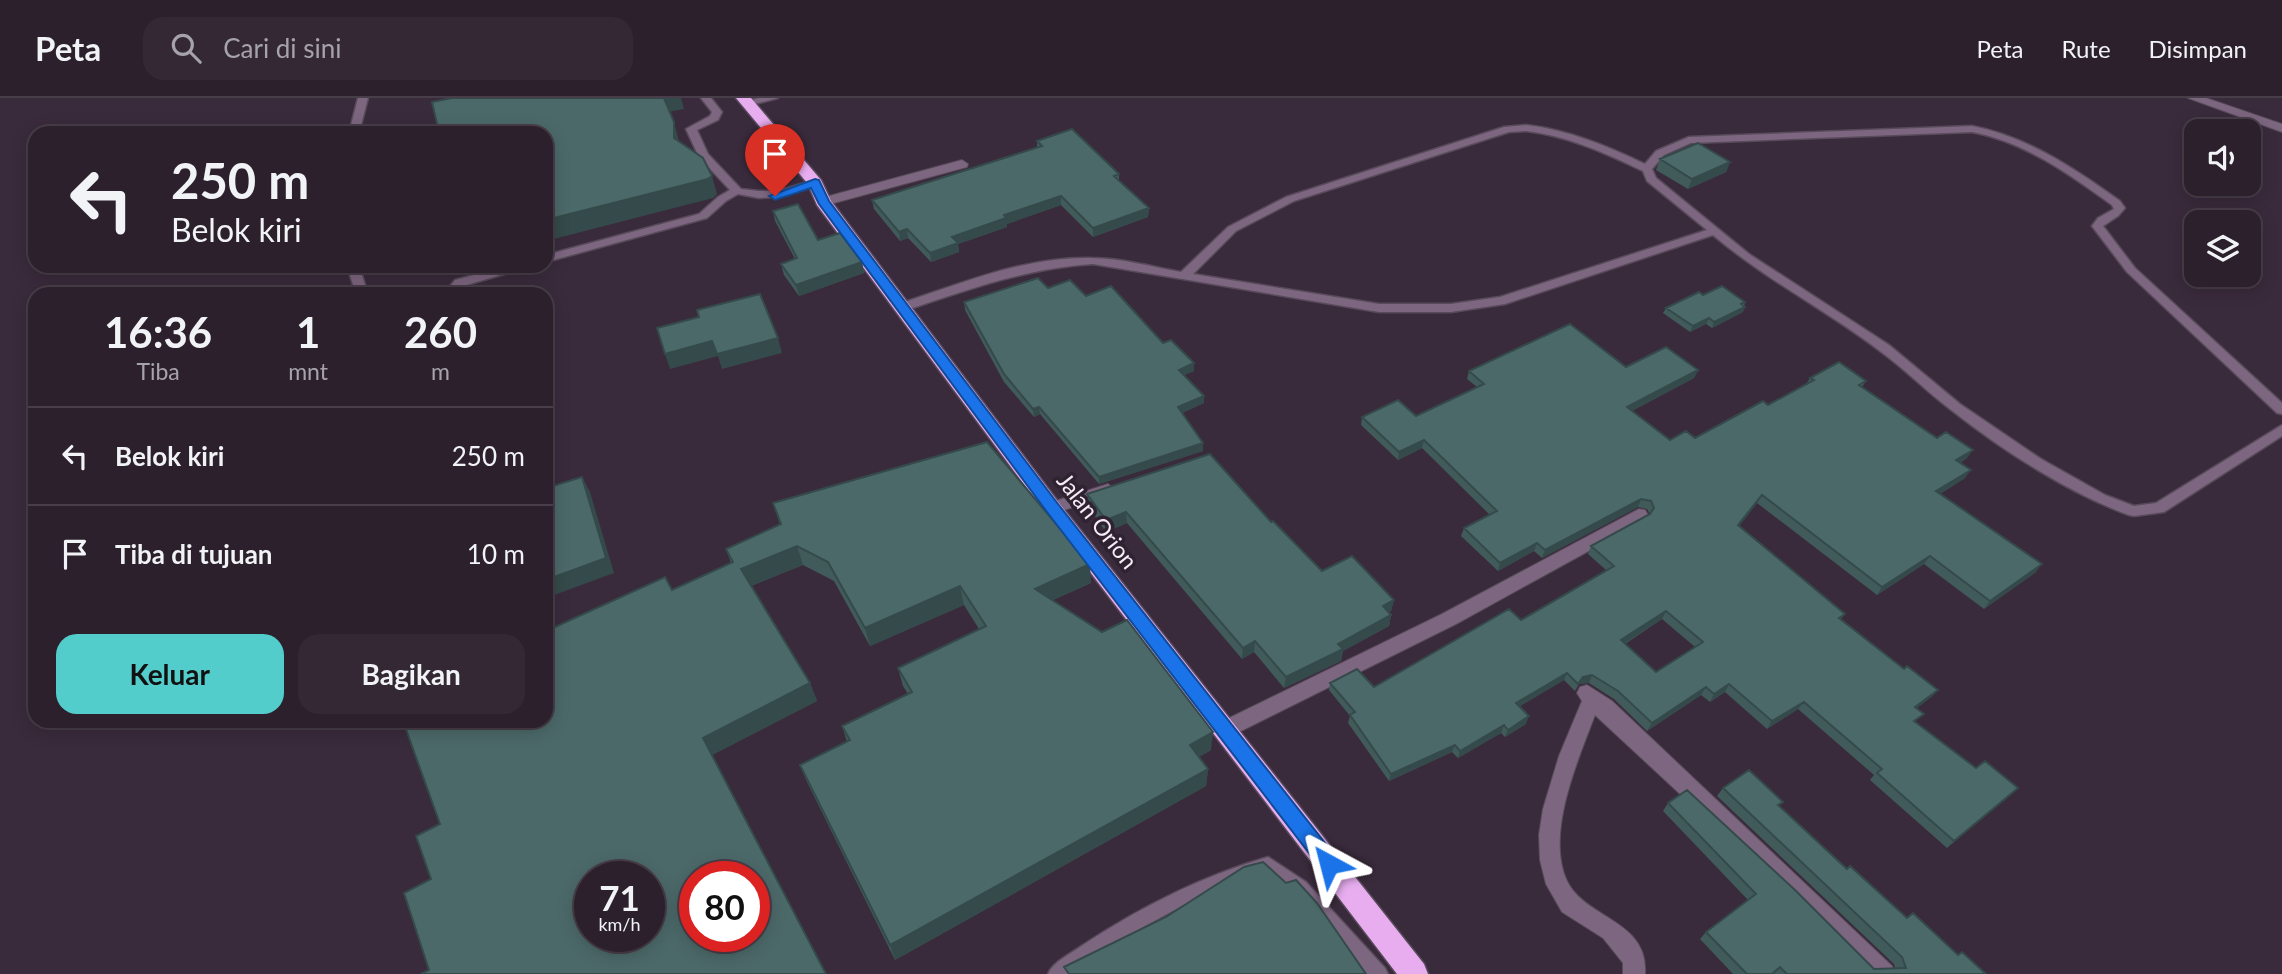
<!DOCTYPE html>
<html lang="id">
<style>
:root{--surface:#2c202d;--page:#342835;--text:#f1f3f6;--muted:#a6a3aa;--line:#483e49;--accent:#53cdcb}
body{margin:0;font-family:Lato,sans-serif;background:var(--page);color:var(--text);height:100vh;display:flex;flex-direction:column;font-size:26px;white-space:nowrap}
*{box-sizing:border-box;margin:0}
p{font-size:23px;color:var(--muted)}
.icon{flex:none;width:38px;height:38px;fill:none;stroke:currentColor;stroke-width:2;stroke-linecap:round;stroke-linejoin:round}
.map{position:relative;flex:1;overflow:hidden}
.side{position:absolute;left:28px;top:189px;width:525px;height:441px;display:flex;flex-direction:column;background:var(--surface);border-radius:21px;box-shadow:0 4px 18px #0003,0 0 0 2px var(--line)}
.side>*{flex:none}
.guide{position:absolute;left:28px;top:28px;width:525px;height:147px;border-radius:21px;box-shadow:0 4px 18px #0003,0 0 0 2px var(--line);background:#2c202d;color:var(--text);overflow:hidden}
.controls{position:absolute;left:2184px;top:21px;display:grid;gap:14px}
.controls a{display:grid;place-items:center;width:77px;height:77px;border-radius:14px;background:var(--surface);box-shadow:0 4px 18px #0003,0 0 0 2px var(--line);font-size:35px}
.speed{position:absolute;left:574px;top:763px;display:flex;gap:14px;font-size:35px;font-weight:700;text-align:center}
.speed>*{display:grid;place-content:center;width:91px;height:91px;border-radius:50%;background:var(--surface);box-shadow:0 4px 18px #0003,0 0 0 2px var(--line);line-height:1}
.speed small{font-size:18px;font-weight:400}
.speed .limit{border:10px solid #d22;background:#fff;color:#111}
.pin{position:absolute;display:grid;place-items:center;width:60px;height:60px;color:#fff;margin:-72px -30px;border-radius:50% 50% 50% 0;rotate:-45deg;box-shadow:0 0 7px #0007}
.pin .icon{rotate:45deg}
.me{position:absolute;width:77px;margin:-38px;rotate:322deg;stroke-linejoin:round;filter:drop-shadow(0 0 5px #0008)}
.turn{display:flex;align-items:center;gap:24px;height:147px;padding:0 28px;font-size:32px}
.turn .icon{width:91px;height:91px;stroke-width:2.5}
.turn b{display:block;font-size:49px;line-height:60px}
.eta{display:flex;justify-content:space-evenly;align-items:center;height:119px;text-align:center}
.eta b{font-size:42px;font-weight:700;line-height:49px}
.cta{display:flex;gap:14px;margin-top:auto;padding:14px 28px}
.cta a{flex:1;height:80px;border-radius:21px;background:var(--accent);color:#111;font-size:28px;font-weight:700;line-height:80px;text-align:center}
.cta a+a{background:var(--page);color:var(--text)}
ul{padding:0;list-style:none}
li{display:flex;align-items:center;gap:21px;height:98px;padding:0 28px;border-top:2px solid var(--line)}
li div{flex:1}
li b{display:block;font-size:26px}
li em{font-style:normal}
header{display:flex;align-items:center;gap:42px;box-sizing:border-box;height:98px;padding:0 35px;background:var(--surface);border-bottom:2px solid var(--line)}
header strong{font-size:33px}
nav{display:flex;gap:38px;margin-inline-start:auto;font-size:24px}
.search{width:490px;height:63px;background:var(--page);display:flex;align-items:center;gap:18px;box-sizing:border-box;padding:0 24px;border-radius:21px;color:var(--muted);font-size:26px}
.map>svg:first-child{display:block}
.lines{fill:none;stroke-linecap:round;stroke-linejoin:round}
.lane-casing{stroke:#584a5a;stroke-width:3}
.street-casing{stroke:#584a5a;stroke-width:2}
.highway-casing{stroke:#584a5a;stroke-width:3}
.lane{fill:#7d6680;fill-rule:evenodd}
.street{fill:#7d6680;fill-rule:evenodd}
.highway{fill:#e7adef;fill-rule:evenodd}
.wall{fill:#415a5a;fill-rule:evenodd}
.shaded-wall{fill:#354a4a}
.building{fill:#4c6969;stroke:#354a4a;stroke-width:2;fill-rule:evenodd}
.route{fill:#1a73e8;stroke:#114b97;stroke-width:2}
.labels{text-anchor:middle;stroke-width:7;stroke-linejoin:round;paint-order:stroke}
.street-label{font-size:23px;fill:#f5ecf7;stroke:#2f2231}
</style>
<header>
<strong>Peta</strong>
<div class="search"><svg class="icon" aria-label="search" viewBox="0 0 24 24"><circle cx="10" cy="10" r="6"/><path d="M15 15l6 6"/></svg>Cari di sini</div>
<nav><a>Peta</a><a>Rute</a><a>Disimpan</a></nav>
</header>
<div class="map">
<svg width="2282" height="876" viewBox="0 0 2282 876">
<rect width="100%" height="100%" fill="#3a2b3c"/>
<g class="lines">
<g class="lane-casing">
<path id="lane" d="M358,0H368L359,35H349Z
M701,0H711L722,14L718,22L697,32L708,56L741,91L759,93H777L815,82L819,83V87L777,99L759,100L738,96L726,103L707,120L546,164V157L699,116L718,99L730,92L699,59L686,31L710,18L712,14Z
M758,0H778L747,8L742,5Z
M1526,27C1569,32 1607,48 1645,66L1656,53L1689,39L1972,28C2028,39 2074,70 2120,103L2125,110L2118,118L2103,128L2135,170L2282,305V316L2277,315L2127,174L2092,128L2098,120L2114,111L2112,107C2069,76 2025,44 1972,34L1691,45L1664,57L1652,71L1656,80L1749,156L1889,247L1960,306L2041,361L2105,397L2134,408L2156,405L2282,327V338L2164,414L2134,418L2129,417C2068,395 2002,352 1950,311C1926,293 1905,271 1880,253C1826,212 1765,181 1713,137L1505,206L1451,214H1379L1093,166C1028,170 969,191 907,212H899L897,209L899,206C960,186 1026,158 1091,160C1121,160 1152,169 1181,174L1228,129L1286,99L1504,29ZM1526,33C1568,38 1605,55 1643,73L1647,83L1707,132L1500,199L1451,206H1379L1193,176L1236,133L1294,103L1509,34Z
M347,168H359L368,196H356Z
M508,168H527L525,170L463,188L456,196H444L455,182Z
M1268,759L1306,784L1385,870L1388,876H1367L1294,796L1266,776L1238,784L1189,804L1138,832L1073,876H1048C1053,864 1070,856 1080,849C1139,810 1199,779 1268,759Z"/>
</g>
<g class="street-casing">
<path id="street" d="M2188,0H2206L2282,26V34Z
M962,62L968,66L967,69L823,108L816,104L818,101Z
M1108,386L1116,392L1114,396L1052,416L1046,414L1043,410L1046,406Z
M1639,411L1645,412L1648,417L1645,422L1456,526L1233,637L1226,639L1219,637L1216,631L1219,625L1442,516Z
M1587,587L1612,603L1892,868L1895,876H1868L1790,798L1595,617C1578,662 1545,736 1567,783C1585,821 1649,822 1645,876H1623V865L1603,840L1562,814L1546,786L1540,762L1539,737L1543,711L1559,658L1582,603L1577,595L1580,589Z"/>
</g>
<g class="highway-casing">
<path id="highway" d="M736,0H751L821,82L831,103L1059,405L1424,866L1428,876H1397L1045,415L817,107L808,86Z"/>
</g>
<use href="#lane" class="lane"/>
<use href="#street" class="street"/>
<use href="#highway" class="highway"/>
</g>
<path class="wall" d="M1037,43L1119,76V83L1149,110L1148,119L1093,139L1061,107L1007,126V129L958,146L959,154L931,164L908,140L900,143L874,111L872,102L1037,49Z
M1660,61L1730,64L1726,74L1688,91L1656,72Z
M773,113L818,142L862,164L864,175L799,198L784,177L781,166L795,161L775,123Z
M1048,190L1086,198L1194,265V273L1184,277L1204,305L1182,315L1203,345V353L1099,386L1040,316L1034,319L1004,284L965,212L964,204Z
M1703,197L1745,204L1743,214L1712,230L1706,226L1690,234L1663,215L1666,210Z
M1626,269L1698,272L1694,280L1632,313L1670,342L1695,340L1768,307L1806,287L1810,280L1866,283L1862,289L1967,360L1960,365L1965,380L1940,396L2036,474L1984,511L1924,466L1877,497L1757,405L1739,428L1845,516L1841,521L1904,571L1938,592L1931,599L1917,610L1916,624L1976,670L2018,690L1947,750L1870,682L1874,677L1798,611L1767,631L1725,594L1710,604L1701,597L1647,633L1614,601L1589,585L1579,586L1575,593L1564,582L1520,608L1526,626L1505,639L1501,635L1458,660L1452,654L1389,683L1348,625L1350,618L1329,592L1330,585L1374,589L1521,522L1606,472L1588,456L1591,448L1650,416L1647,411L1638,409L1542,460L1534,453L1498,473L1461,438L1464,430L1490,417L1422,350L1398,362L1361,327L1362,319L1416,318L1477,289L1467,281L1469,273ZM1662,521L1695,549L1656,574L1625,546Z
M1087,396L1271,424L1322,473L1394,502L1391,513L1389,514L1391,517L1389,528L1343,553L1341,563L1284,590L1254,554L1242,561L1127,425L1106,434L1087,407Z
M773,405L1091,485L1053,502L1211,652L1199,659L1208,671L1206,688L895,862L807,684L800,667L847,644L842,628L908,596L903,588L898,570L979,531L964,507L870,548L834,483L803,467L751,488L810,585L817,603L712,657L429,872L431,781L440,726L546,623L672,492L731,465L726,451L780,427Z
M1723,690L1779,709L1847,771L1907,820L1986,876H1733L1700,841L1706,834L1748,802L1663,713L1668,705L1874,871L1895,870L1894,866L1717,698Z"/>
<path class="shaded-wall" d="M664,0H681L684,11L668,14Z
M674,24L679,43L680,59L674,40Z
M1730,64L1726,74L1688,91L1692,81Z
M712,78L717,96L713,100L546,143V122Z
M1061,98V107L1007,126V129L958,146L959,154L931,164L930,155L952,139L1004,117Z
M1149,110L1148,119L1093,139V130Z
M907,131L908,140L900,143L899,134Z
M862,164L864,175L799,198L796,187Z
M1745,209L1743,214L1712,230L1714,224Z
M1709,220L1706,226L1690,234L1693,228Z
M778,240L782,255L722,271L718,258L670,271L665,256L712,243Z
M1194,265V273L1179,279V272Z
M1698,272L1694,280L1624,317L1627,309Z
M1204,298V305L1178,317V309Z
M1039,309L1040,316L1034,319L1033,311Z
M1424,342L1422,350L1398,362L1399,354Z
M1203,345V353L1099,386V379Z
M1973,352L1967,360L1950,370L1956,362Z
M1971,372L1965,380L1931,401L1936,393Z
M582,379L590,394L614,475L546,500V482Z
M1762,397L1757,405L1734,435L1738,427Z
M1641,401L1638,409L1542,460L1545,452Z
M1126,414L1127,425L1106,434V422Z
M1537,445L1534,453L1498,473L1500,465Z
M797,448L803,467L748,489L741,471Z
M1930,458L1924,466L1877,497L1882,489Z
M1090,466L1091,485L1037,509L1035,491Z
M2042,466L2036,474L1984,511L1990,503Z
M960,488L964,507L870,548L865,530Z
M1394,502L1391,513L1380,519L1383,508Z
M1666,513L1662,521L1617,550L1621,542Z
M1391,517L1389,528L1343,553L1341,563L1284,590L1286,579L1338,546Z
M1255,543L1254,554L1242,561L1243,550Z
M1567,575L1564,582L1513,612L1516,605Z
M1592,577L1589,585L1579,586L1575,593L1583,579Z
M810,585L817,603L712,657L703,640Z
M1729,586L1725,594L1710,604L1714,596Z
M1706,589L1701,597L1647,633L1652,625Z
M1938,592L1931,599L1909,616L1915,609Z
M1804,604L1798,611L1767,631L1772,623Z
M1529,618L1526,626L1505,639L1508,632Z
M1504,627L1501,635L1458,660L1460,653Z
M1213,634L1211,652L1189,664L1190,647Z
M1455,647L1452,654L1389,683L1391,676Z
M1208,671L1206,688L895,862L890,847Z
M2018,690L2011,697L1947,750L1954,743Z"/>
<path class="building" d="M452,0H664L674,24V40L703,60L712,78L708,81L546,122V35H439L432,4Z
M1072,31L1119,76L1114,78L1149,110L1093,130L1061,98L1004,117L1006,120L952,139L958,145L930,155L907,131L899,134L872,102L1042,48L1037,43Z
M1698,45L1730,64L1692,81L1660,61Z
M798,106L818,142L840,135L862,164L796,187L781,166L797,160L773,113Z
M1038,180L1048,190L1070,182L1086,198L1111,188L1163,245L1171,242L1194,265L1179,272L1204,298L1178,309L1203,345L1099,379L1039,309L1033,311L1004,276L964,204Z
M1722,188L1745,204L1741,206L1745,209L1714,224L1709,220L1693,228L1666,210L1699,194L1703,197Z
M760,196L778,240L717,256L712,243L665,256L657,230L699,219L697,212Z
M1570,226L1626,269L1666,249L1698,272L1627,309L1670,342L1686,333L1695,340L1763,303L1768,307L1814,282L1810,280L1839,264L1866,283L1859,287L1937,340L1946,334L1973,352L1956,362L1971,372L1936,393L2042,466L1990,503L1930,458L1882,489L1762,397L1738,427L1845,516L1839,520L1904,571L1907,568L1938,592L1915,609L1924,616L1914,623L1976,670L1985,663L2018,690L1954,743L1877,675L1882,671L1804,604L1772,623L1729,586L1714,596L1706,589L1652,625L1618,593L1592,577L1583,579L1578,586L1567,575L1516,605L1529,618L1508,632L1504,627L1460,653L1455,647L1391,676L1350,617L1355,614L1330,585L1357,571L1374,589L1509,511L1521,522L1614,468L1591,448L1650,416L1654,410L1651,403L1641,401L1545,452L1537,445L1500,465L1464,430L1497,413L1424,342L1399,354L1362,319L1398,302L1416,318L1484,286L1469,273ZM1666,513L1703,544L1656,574L1621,542Z
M987,344L1090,466L1035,491L1102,534L1127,522L1213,634L1190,647L1208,671L890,847L800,667L850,642L842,628L912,594L898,570L986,528L960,488L865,530L828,464L797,448L741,471L810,585L703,640L826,876H421L429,872L404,795L431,781L416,738L440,726L403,623H546V533L665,479L672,492L733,464L726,451L781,426L773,405ZM590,779H649V838H590ZM695,779H754V838H695Z
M1210,356L1271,424L1273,423L1322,473L1352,458L1394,502L1383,508L1391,517L1338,546L1343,551L1286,579L1255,543L1243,550L1126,414L1106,422L1087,396Z
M582,379L606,460L546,482V390Z
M1749,672L1783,704L1778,707L1847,771L1850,768L1907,820L1913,815L1958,857L1962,854L1986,876H1787L1780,869L1772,876H1747L1706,834L1756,796L1668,705L1687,692L1795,792L1874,871L1906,870L1902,859L1723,690Z
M1263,764L1286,785L1296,782L1317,805L1366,876H1069L1064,869L1166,819L1244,769Z"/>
<path class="route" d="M815,81L819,82L829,103L1058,406L1336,759L1338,766L1336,772L1329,775L1322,772L1047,414L819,106L811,90L775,102L769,98Z"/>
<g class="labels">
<g class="street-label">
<text transform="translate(1097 423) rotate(52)" y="8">Jalan Orion</text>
</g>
</g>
</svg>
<div class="controls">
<a><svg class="icon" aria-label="sound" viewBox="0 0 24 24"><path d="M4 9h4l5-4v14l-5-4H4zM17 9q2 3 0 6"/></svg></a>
<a><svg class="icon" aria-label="layers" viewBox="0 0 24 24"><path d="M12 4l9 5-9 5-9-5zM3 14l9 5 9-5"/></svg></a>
</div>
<div class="speed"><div>71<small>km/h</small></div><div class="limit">80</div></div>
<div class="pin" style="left:775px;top:98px;background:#d93025"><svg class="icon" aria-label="arrive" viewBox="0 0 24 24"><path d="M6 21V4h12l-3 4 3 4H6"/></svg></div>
<svg class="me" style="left:1329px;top:766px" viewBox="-20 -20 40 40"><path d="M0-17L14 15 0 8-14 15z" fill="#1a73e8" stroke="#fff" stroke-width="4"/></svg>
<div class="guide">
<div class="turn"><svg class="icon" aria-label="left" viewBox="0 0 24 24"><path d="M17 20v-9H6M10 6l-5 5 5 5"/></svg><div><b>250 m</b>Belok kiri</div></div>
</div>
<section class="side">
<div class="eta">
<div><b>16:36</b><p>Tiba</p></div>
<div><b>1</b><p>mnt</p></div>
<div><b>260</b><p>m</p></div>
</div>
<ul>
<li><svg class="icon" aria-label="left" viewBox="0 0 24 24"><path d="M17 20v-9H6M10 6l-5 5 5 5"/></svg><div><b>Belok kiri</b></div><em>250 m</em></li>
<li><svg class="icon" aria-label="arrive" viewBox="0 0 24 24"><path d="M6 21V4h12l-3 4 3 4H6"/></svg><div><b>Tiba di tujuan</b></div><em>10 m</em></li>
</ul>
<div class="cta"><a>Keluar</a><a>Bagikan</a></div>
</section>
</div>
